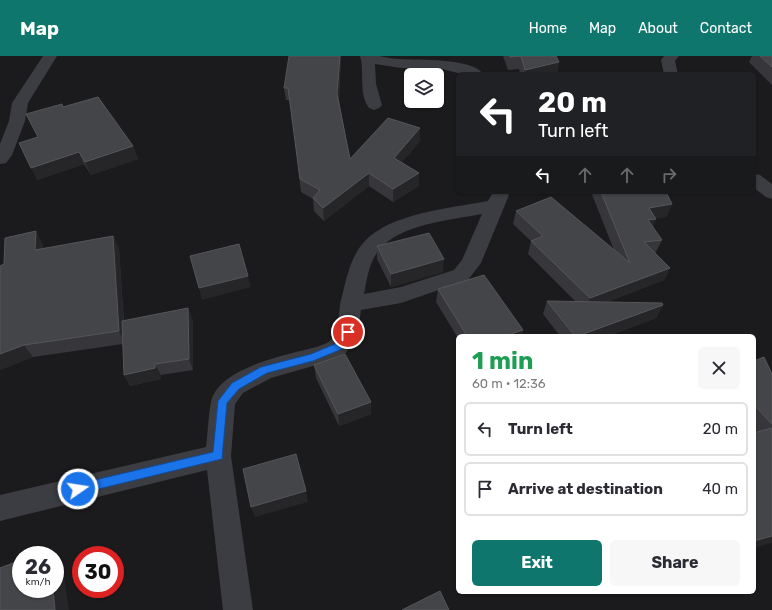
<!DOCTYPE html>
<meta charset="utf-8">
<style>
:root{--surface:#fff;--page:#f7f7f7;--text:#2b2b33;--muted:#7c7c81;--line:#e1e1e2;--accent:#0f766e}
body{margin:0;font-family:Rubik,sans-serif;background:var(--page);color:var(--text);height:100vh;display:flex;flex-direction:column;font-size:15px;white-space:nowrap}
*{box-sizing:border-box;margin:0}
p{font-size:13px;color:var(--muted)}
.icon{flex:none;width:22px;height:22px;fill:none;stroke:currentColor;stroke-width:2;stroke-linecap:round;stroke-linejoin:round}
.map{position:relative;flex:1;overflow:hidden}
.details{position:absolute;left:456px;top:278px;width:300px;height:260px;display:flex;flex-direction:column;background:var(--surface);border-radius:6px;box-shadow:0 1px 3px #0004}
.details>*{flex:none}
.banner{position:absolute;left:456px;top:16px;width:300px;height:122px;border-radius:6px;box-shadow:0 1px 3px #0004;background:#202124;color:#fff;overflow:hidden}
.tools{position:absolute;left:404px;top:12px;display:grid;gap:8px}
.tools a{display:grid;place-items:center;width:40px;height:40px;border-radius:6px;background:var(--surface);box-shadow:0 1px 3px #0004;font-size:20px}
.speed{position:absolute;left:12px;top:490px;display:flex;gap:8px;font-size:20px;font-weight:700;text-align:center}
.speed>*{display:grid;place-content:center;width:52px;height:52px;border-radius:50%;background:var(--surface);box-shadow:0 1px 3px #0004;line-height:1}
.speed small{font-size:10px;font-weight:400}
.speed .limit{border:6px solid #d22;background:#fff;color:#111}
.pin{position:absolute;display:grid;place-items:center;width:34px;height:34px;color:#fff;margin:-17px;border:2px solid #fff;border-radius:50%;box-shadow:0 1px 4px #0007}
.me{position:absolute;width:44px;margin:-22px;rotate:77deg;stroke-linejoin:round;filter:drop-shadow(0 0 3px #0008)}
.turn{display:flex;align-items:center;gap:14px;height:84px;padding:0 16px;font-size:18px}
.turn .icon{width:52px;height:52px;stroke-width:2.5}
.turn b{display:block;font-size:28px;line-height:34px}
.lanes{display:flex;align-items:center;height:38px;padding:0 16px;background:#0003;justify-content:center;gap:20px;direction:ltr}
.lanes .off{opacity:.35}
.round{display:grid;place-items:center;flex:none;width:42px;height:42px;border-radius:6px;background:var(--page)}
.head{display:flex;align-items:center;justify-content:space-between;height:68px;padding:0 16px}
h1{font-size:24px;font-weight:700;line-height:30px;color:#1e9e55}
.button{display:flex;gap:8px;margin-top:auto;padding:8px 16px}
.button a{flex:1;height:46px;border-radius:6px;background:var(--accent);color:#fff;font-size:16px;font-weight:700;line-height:46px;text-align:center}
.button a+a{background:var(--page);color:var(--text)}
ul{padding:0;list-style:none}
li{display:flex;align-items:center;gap:12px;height:54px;margin:0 8px 6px;padding:0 8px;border:2px solid var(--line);border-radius:6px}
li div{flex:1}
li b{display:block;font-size:15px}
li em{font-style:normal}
header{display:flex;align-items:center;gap:24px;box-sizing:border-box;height:56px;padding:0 20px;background:var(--accent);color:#fff}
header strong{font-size:19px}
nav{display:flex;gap:22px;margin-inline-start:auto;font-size:14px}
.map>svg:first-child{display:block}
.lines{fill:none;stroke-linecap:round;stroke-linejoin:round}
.minor{fill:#3c3d42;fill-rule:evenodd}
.wall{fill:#37373b}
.shaded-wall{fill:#262629}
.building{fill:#444548;stroke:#55565a}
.route{fill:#1a73e8;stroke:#114b97}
</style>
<header>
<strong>Map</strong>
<nav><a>Home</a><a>Map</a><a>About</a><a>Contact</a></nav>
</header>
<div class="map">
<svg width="772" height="554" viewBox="0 0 772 554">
<rect width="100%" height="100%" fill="#1b1b1d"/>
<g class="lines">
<path class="minor" d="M43,0H57L28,47L25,65L12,99L6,107L0,108V88L9,65L12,47Z
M360,0C366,0 373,0 379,0C386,1 392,3 400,3C418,4 473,2 483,18H462L442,13L401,12L375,8L376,28L382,49L379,52L374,54L369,52C358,37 365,16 360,0Z
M664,0H679L675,5L678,18H664L661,4Z
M754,118L760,119L772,128V143L766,141L754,132Z
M493,136H507L509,139L481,207L468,224L401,247L361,254L358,276L346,297L313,310L271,322L243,337L235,348L231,400L253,554H223L207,414L0,465V439L206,391C208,377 208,361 211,346C217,316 270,303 296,296C304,294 324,290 330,285C340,276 338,256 341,244C346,225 350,201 364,186C390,157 451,152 488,145ZM482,158L462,204L454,214L401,231L364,238C367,223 369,206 379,194C400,168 451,164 482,158Z"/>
</g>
<path class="wall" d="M341,0L339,45L350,103L420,85L402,106L419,130L393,146L369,130L324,165L314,155L313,143L301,136L290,44H286L284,32Z
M503,0H556L559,6L557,18H520L519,13L508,14Z
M752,0H772V29L749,6Z
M63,51L133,90L138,103L91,119L84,108L37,124L38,81Z
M591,136H666L672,148L666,161L656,162L653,171L662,184L656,196L655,197L670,212L664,224L607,246L663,249L656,262L608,280H560L543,258L547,245L576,246L528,198L531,185L513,168L516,155L614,194Z
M113,180L119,193L124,265L193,264V314L161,319V323L130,330L124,319L123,288L33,301L0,314V210L43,189V193Z
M377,190L443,216L391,231L377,203Z
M438,233L523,274L521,280H458V282L436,246Z
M754,305L772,318V486L771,487L757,376L754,373Z
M314,309L371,346V358L339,370L316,322Z"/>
<path class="shaded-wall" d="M340,0H341L338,51L337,38Z
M559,6L557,18H525V14Z
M420,72V85L394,115V102Z
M133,90L138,103L91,119L85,106Z
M79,96L84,108L37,124L31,112Z
M369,117V130L324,165L323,152Z
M419,117V130L393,146V133Z
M672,148L666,161L651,163H656L651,176L643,177L649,152Z
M36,175L43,189V207L35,194Z
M113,180L119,193L125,288L119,275Z
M444,203L443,216L391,231V218Z
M670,212L664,224L585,254L590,242Z
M248,220L251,231L202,244L199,232Z
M663,249L656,262L608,280H578Z
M188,252L193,264V314L189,303Z
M523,274L521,280H505Z
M24,289L33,301L0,314V298Z
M155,308L161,319V323L130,330L124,319Z
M371,346V358L339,370L338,358Z
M306,435L308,446L255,461L251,451Z
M772,480V486L771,487L754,492V485Z
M47,493L54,499H48Z
M55,499L62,506L69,554H55L53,533H55Z"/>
<path class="building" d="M289,0H340L337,38L350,103L388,62L420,72L394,102L419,117L393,133L369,117L323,152L313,142L320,134L300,123L288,32H284Z
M510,0H556L559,6L525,14L521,0L510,1Z
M760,0H772V11Z
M98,41L133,90L85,106L79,96L31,112L19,87L38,81L26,58L62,48L63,51Z
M601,136H666L672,148L649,152L656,163L648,164L662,184L644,186L670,212L590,242L531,185L543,180L516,155L551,141L630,207Z
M36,175L35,194L113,180L119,275L24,289L0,298V210L4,208L5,182Z
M429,177L444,203L391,218L377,190Z
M239,188L248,220L199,232L190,200Z
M484,219L523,274L505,280H467L438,233Z
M547,245L662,247L663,249L578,280H575Z
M188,252L189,303L155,308V312L124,319L122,265Z
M345,298L371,346L338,358L314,309Z
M764,301L772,318V368L754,349V305Z
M772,372V480L754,485V377Z
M296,398L306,435L251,451L243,413Z
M47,493L48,499H32Z
M21,504V533H53L55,554H0V512Z
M440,535L449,554H402Z"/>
<path class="route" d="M348,272L352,276L342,293L313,305L267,317L239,333L227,347L222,403L78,438L74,437L72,433L74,429L78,428L213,396L218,345L232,327L261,311L311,298L335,288L344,273Z"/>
</svg>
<div class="tools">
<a><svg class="icon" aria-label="layers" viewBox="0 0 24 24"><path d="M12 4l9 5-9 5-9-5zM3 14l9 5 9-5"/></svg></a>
</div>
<div class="speed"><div>26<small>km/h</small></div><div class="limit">30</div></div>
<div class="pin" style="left:348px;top:276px;background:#d93025"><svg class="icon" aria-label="arrive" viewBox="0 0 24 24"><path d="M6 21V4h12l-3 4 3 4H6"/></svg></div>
<svg class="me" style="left:78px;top:433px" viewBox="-20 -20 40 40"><circle r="17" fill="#1a73e8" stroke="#fff" stroke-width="3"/><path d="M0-11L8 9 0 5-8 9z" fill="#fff"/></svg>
<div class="banner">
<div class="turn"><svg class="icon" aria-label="left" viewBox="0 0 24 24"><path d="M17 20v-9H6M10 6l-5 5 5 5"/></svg><div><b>20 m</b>Turn left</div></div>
<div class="lanes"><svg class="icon" aria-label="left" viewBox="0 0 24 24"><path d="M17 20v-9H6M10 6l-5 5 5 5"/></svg><svg class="icon off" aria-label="ahead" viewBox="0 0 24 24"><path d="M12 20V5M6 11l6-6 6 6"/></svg><svg class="icon off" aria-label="ahead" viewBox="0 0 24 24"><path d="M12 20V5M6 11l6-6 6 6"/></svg><svg class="icon off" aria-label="right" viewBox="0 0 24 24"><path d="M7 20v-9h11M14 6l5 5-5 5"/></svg></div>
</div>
<section class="details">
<div class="head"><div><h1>1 min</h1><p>60 m · 12:36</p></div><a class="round"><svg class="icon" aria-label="close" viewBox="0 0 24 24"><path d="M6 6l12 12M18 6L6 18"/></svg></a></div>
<ul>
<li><svg class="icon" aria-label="left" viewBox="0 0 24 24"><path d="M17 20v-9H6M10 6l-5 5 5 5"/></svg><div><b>Turn left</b></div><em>20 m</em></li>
<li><svg class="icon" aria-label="arrive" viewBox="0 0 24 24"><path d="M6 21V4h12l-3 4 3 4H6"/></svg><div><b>Arrive at destination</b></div><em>40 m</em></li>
</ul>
<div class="button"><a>Exit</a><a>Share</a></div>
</section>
</div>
